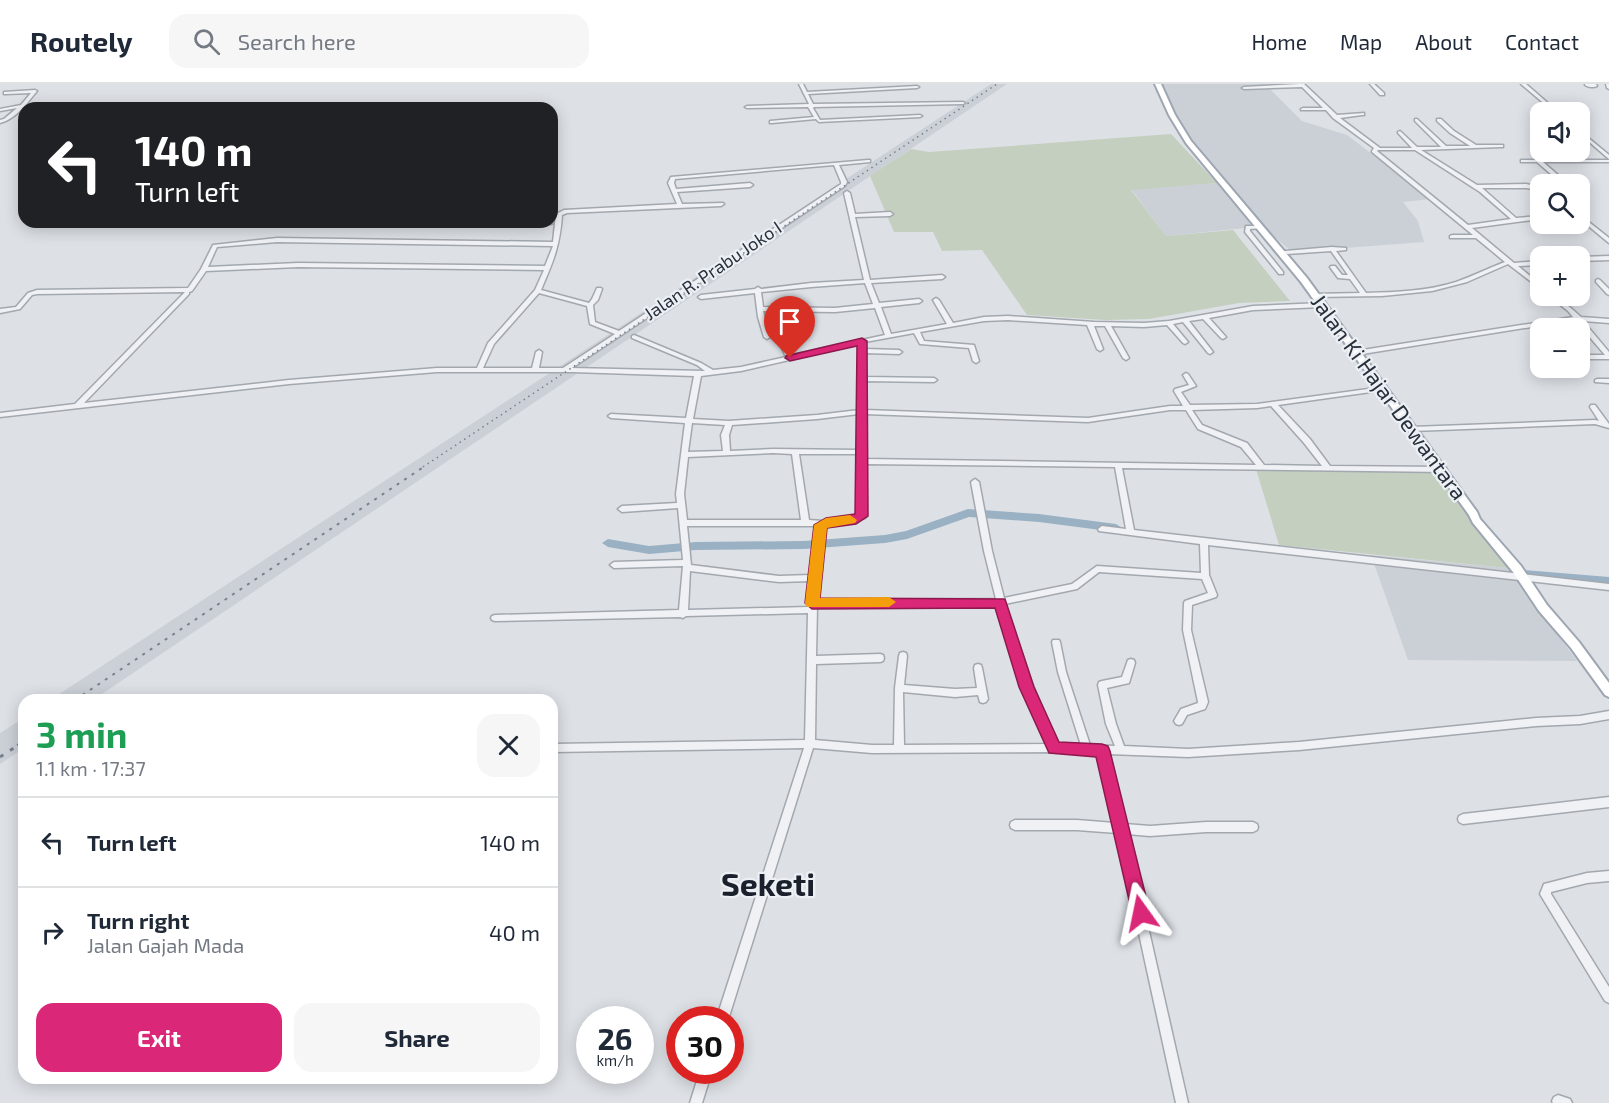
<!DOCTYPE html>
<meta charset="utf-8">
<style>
:root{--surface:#fff;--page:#f6f6f7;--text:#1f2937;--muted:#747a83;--line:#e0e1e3;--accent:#db2777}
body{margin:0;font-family:"Exo 2",sans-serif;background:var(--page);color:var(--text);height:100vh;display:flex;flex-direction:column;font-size:22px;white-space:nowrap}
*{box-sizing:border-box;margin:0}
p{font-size:20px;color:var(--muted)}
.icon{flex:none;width:33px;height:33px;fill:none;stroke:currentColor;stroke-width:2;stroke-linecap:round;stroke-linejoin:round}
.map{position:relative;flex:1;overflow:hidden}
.details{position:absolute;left:18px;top:610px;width:540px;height:390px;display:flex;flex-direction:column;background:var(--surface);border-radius:18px;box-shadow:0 3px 15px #0003}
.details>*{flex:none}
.hud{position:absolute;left:18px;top:18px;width:540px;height:126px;border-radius:18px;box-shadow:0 3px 15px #0003;background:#202124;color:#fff;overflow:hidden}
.buttons{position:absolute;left:1530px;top:18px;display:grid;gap:12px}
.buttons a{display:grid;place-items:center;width:60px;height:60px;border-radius:12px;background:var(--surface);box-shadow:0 3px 15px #0003;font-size:30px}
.speed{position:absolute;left:576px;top:922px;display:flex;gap:12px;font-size:30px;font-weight:700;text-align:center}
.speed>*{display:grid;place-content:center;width:78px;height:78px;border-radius:50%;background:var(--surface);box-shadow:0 3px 15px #0003;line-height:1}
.speed small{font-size:15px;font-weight:400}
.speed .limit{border:9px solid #d22;background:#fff;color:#111}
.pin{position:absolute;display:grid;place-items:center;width:51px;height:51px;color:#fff;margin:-62px -26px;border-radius:50% 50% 50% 0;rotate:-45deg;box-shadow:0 0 6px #0007}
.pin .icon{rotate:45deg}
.me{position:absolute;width:66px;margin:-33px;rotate:348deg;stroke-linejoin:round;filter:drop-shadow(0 0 4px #0008)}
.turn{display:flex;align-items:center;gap:21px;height:126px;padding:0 18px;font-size:27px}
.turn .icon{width:78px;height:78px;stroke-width:2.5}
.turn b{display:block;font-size:42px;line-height:51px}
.round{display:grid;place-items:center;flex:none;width:63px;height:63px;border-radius:18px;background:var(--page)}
.overview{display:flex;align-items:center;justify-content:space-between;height:102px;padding:0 18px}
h1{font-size:36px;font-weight:700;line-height:45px;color:#1e9e55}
.cta{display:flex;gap:12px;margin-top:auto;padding:12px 18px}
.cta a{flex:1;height:69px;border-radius:18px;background:var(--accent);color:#fff;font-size:24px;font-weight:700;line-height:69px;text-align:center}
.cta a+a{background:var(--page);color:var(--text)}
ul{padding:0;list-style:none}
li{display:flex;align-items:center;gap:18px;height:90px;padding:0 18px;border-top:2px solid var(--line)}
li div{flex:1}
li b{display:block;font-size:22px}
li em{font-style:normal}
header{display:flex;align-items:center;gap:36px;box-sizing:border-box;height:84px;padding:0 30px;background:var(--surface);border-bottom:2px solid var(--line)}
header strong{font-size:28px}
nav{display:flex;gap:33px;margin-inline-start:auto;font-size:21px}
.search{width:420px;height:54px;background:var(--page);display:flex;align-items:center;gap:15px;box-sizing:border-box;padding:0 21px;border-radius:18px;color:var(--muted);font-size:22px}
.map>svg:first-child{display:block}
.built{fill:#cbd0d7}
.green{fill:#c4cfbf}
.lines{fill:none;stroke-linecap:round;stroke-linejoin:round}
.river{fill:#9ab1c4;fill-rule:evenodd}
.minor-casing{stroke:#a3a8af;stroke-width:3}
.major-casing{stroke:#9da6b1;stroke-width:4}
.minor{fill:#eff1f5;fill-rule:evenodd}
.major{fill:#fff;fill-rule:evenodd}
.rail-far2{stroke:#78818e;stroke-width:1.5;stroke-dasharray:1.5 4;stroke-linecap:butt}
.rail-far1{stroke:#78818e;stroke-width:2;stroke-dasharray:3 6;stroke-linecap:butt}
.rail{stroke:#78818e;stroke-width:3;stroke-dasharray:4 8;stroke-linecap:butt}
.route{fill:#db2777;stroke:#8e194d;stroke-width:1.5}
.slow{fill:#f59e0b}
.labels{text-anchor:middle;stroke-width:4.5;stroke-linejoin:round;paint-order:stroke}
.far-street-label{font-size:18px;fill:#28303b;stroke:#ecf0f4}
.street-label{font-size:22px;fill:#28303b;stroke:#ecf0f4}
.near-quarter-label{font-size:32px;font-weight:bold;fill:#1a212c;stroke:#ecf0f4}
</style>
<header>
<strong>Routely</strong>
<div class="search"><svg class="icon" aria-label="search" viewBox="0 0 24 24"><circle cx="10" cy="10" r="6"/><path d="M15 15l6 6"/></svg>Search here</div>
<nav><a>Home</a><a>Map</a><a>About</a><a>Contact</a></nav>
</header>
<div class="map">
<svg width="1609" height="1019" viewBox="0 0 1609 1019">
<rect width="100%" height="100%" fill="#dde1e6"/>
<path class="built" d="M991,0H1007L93,616H50Z
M1161,0H1265L1302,37L1347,51L1431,115L1403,118L1418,137L1424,158L1292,168L1270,149L1192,58L1177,35Z
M1217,99L1255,143L1166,152L1131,105Z
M1371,471L1508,484L1577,577L1408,576Z
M24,634V664L0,680V649Z"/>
<path class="green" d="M1171,50L1217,99L1131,106L1166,152L1233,146L1290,217L1239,219L1149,235L1105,236L1027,231L982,166L942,167L933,148H894L870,92L911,65L929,68Z
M1256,385L1438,388L1508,484L1279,461Z"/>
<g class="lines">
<path class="river" d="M968,425L1039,430L1116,440L1122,444L1116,448L1039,438L969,433L907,455L885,459L804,465L696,466L649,470L608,463L602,459L608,455L649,462L696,458L804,457L885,451L906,447Z
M1512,485L1609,493V503L1512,493L1506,489Z"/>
<g class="minor-casing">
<path id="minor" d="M799,0H803L807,8L917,2L919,3L917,4L808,10L813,20L963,18L965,19L963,20L814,23L813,24L820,36L920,31L922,32L920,33L819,38L816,35L772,39H770V37L814,33L808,23L747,24L745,23L747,22L809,20Z
M1299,0H1304L1337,31L1364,29V31H1362L1340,34L1380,64H1412L1398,49V48L1400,47L1417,63H1441L1415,37V35H1417L1446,62H1470L1450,49L1437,37V35H1441L1454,47L1476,61H1503V63H1501L1421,66L1477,101L1526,100L1540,103V106L1526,104H1482L1516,134L1540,132V135L1472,144L1514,179L1540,177V181L1518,182L1540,200V204L1538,203L1508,180L1467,198L1432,207L1382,212L1312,213L1311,212L1314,210L1360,209L1350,195L1338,194L1330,183L1331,182H1335L1342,191H1348L1331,167L1287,170L1284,168L1285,167L1332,163L1346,164V166L1336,167L1366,209C1396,208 1428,207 1456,198C1473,192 1489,184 1505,178L1476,154H1450V152L1452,151H1473L1372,68V67L1374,64L1333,34L1326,26H1301V25L1303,24H1323L1302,3L1244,5L1242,4L1244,3ZM1378,66H1415L1480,108L1511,135L1468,141L1377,67Z
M1370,0H1374L1384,9V11H1380Z
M1521,0H1526L1558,28H1554Z
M1585,0H1596L1597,2C1594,4 1587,3 1585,1Z
M1606,0H1609V5L1607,4Z
M35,6L37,7C27,19 16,35 0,39V36L4,35L17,24L0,27V25L21,21L31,9L6,10H4V8Z
M1580,47L1609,71V75L1580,50Z
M868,76H870V78L839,81L847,98L845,102L572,284L705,287L697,281L632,254V252L634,251L701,279L713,286L741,283L786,273L774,247L777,245L780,247L792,271L885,251L875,224L835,228L763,227L770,253L767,255L764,253L758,233L755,209L701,215L698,213L701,211L755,205L758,203L761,205L811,199L864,196L844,109L847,107L850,109L855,130L890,128L893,130L890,132L855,133L870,196L942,191L945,193L942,195L871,199L879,219L919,215L922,217L919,219L881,223L891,250L947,240L933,216L936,214L939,216L953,239L984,233L1008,232L1094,238L1144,239L1169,237L1253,222L1322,219L1325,221L1322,223L1253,226L1209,234L1226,253L1223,255L1221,254L1203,235L1189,237L1213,268L1210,270L1208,269L1183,238L1173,240L1188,258L1185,260L1183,259L1167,241L1144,243L1111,242L1129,274L1126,276L1123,274L1105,242H1094L1103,265L1100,267L1097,265L1087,241L1008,236L984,237L920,248L924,257L974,261L979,277L976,279L973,277L969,264L920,260L914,249L865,258V265L899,266L902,268L899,270L865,269V293L934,294L937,296L934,298L865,297V326L1088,334L1170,322H1183L1174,307L1175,305L1189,301L1183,291L1186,289L1188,290L1196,302L1181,308L1190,321L1257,320L1383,303L1385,304V306L1278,321L1310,355L1330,382L1443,383L1446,384L1447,386L1446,388L1122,384L1134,446L1609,500V506L1208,461L1209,491L1217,511L1216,513L1192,521L1191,546L1208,618L1205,625L1187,631L1182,640L1179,641L1176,640L1174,637L1181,625L1198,619V618L1183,546L1184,519L1185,517L1208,509L1202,495L1099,488L1077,505L1005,520L1032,599L1057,660L1081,661L1058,588L1052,558L1053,556H1059L1060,558L1066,588L1090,661L1115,662L1106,640L1098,601L1099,598L1102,597L1122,593L1128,576L1131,575L1134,576L1135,579L1129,599L1107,604L1116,640L1124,662L1188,665L1299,658L1536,634L1580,632L1609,627V635L1580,640L1536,642L1299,666L1188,673L1108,670L1125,740L1150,742L1206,738H1253L1257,740L1258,743L1257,746L1253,748H1206L1150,752L1127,750L1188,1019H1176L1117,749L1077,746H1015L1011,744L1010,741L1011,738L1015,736H1077L1115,739L1098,670L1054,668L872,669L813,664L728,936H716L804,664L552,668V660L805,656L808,529L686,532L683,534L680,533L495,537L492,536L491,534L492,532L495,531L679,526L683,482L614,484L610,481L614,478L683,476L678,424L622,428L618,425L622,422L677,419L676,410L685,339L611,334L608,332L611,330L686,334L694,292L572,288H437L289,300L0,333V329L75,320L185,208L37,210L32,211L20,225L0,229V225L16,223L28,209L37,206L188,204L201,185L213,161L277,154L553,158L556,130L564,126L677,120L668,99L671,93ZM834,81L841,98V100L619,247L595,238L593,221L598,216L602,205L601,204H597L592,215L589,219L541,206C553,178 560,162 562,131L567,129L721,122L724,120L723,119L682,120L677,108L750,103L753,101L750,99L676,105L674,99L675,95ZM277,158L553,162L545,182L298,179L208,183L217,163ZM298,183L544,186L535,206L488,259L477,284H437L289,296L84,319L189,210V208L192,207L206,187ZM865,199L873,220L835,224L763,223L761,208L811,203ZM539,209L587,222L590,240L615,250L563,284H539L542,268L539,266L536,268L532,284H483L494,260ZM859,260V326L817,331L729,337L693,335L701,292L741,287ZM1271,322L1304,359L1322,382L1264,381L1247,359L1202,341L1192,326L1257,324ZM1170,326H1186L1198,345L1241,363L1256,381L866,375L865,330L1088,338ZM859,330L858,366L773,365L730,367L729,351L732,341L817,335ZM692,339L725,341L721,351L723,367L688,368ZM773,369L792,370L801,436H687L684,410L688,373ZM799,370H858V431L823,437L809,436ZM866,380L1115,383L1126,445L1102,442L1098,445L1099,447L1200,460L1201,489L1097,482L1072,500L1004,514L992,467L979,398L975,395L971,398L984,467L996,515L817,516L824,444C835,436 852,440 865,434L866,432ZM687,442H817L811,491L779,492L691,481ZM690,487L779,498L811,497L808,523L688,526ZM997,521L1023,599L1048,660L904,661L903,608L955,613L978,611L980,618L983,619L986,618L988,615L982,584L981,581L978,580L975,581L974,584L977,604L955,605L904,601L907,572L906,569L903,568L900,569L899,572L895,604L894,661H872L815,656L816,580L880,578L883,577L884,574L883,571L880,570L816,572L817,522Z
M1521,76H1609V78H1543L1559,92L1551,95L1555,100H1550L1545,94L1552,91L1537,78H1521Z
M1580,131L1609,154V159L1580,135Z
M552,137L554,138L551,140H436L433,138H552Z
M1246,142H1262V144L1250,145V147L1283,188V190H1279L1245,148Z
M1609,172V176L1580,177V173Z
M1598,195L1600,196L1609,205V211L1607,210L1596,198V196Z
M1549,212H1555L1572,225L1581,233L1609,235V239L1583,237L1609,268V275H1580V271H1605L1575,236L1356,271L1353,269L1356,267L1573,233L1568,227Z
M1597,295H1609V299L1595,298V296Z
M1591,321H1595L1609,340V344L1595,340L1412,347L1408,345L1412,343L1595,336L1599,337L1590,323Z
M1609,713V723L1463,740L1459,738L1458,735L1459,732L1463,730Z
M1609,787V797L1587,799L1551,808V810L1609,903V919L1605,917L1540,810L1544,800L1548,799L1587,789Z
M700,987H712L702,1019H690Z
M1558,1011L1570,1015L1572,1019H1553L1552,1017L1554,1013Z"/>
</g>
<g class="major-casing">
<path id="major" d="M1155,0H1161L1175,31L1191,57L1307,194L1477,428L1480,435L1521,482L1547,521L1579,558L1609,599V613L1605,611L1571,564L1539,527L1513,488L1473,439L1469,431L1301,198L1186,59L1169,31Z"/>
</g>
<use href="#minor" class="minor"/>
<use href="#major" class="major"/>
<path class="rail-far2" d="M423,383L997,0"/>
<path class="rail-far1" d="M75,616L425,382
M17,661L24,657"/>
<path class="rail" d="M0,673L20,660"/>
</g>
<path class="route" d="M862,254L867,257L868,432L856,440L827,444L820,514L1005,515L1034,603L1059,658L1102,660L1108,662L1110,667L1150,829L1147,835L1141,838L1135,835L1132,829L1096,673L1049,669L1019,603L995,524L812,525L805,519L814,441L826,434L855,430L857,262L790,277L785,274L786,272Z"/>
<path class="slow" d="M850,431L857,436L855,439L827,444L820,514L889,513L896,518L889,523H807L805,519L814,441L826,434Z"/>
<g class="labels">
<g class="far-street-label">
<text transform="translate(713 187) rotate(-34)" y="6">Jalan R. Prabu Joko I</text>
</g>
<g class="street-label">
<text transform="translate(1389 313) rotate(54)" y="8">Jalan Ki Hajar Dewantara</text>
</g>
<g class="near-quarter-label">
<text x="768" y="812">Seketi</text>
</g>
</g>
</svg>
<div class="buttons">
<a><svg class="icon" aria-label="sound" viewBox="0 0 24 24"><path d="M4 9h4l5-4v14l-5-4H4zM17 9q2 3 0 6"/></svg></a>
<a><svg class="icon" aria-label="search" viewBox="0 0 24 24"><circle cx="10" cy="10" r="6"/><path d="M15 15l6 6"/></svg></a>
<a>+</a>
<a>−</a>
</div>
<div class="speed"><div>26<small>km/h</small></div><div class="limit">30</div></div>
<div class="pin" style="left:790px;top:274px;background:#d93025"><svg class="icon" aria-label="arrive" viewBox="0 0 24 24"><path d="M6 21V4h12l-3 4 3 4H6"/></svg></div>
<svg class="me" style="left:1141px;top:829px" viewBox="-20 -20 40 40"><path d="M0-17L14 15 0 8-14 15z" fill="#db2777" stroke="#fff" stroke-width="4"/></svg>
<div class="hud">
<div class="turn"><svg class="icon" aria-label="left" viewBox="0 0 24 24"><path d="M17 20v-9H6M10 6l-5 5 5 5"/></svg><div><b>140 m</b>Turn left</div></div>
</div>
<section class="details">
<div class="overview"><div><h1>3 min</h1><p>1.1 km · 17:37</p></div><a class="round"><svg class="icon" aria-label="close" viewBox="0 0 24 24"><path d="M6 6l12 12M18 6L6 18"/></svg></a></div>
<ul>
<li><svg class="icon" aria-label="left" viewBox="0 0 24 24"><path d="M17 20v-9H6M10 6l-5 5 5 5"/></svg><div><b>Turn left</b></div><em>140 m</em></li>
<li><svg class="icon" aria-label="right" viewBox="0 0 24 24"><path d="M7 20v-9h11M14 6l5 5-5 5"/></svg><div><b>Turn right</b><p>Jalan Gajah Mada</p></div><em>40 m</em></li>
</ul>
<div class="cta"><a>Exit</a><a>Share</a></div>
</section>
</div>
